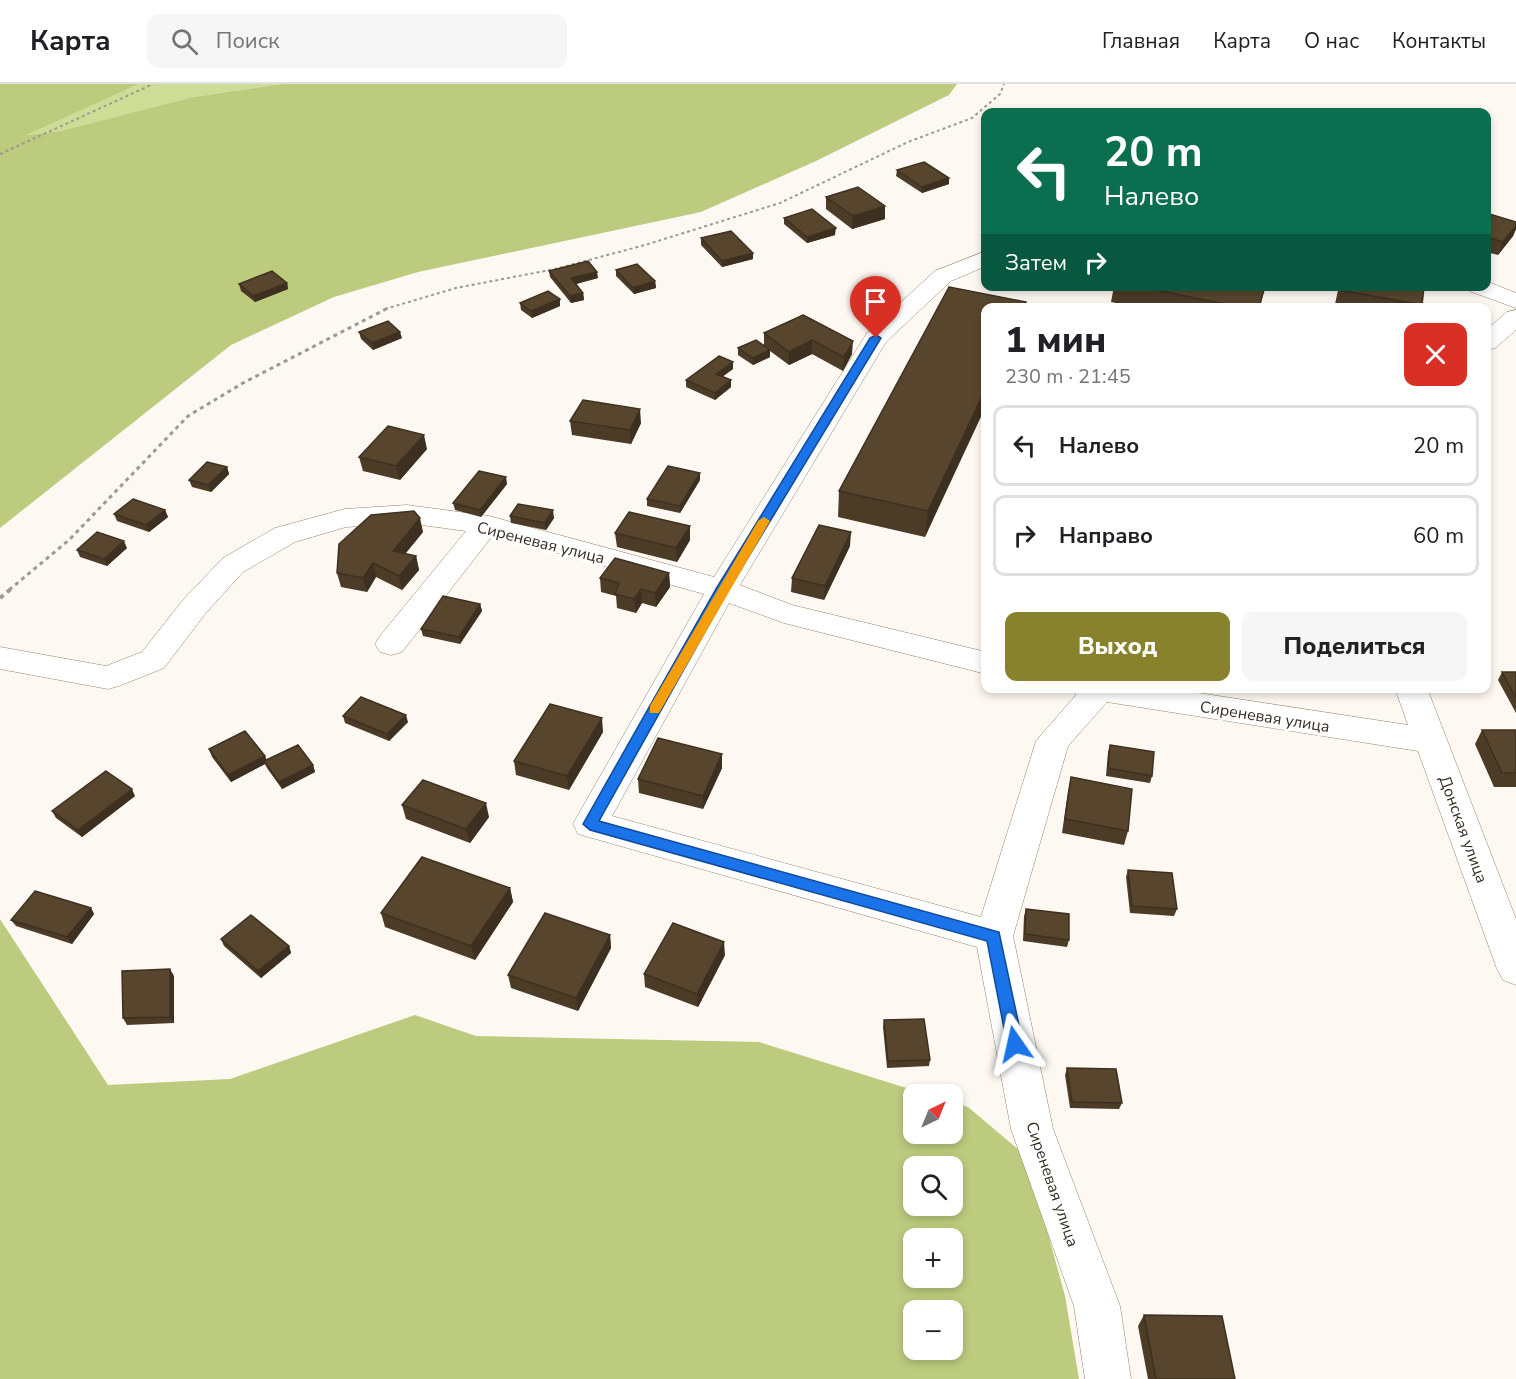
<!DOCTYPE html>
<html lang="ru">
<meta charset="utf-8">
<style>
:root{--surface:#fff;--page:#f6f6f6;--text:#202124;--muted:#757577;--line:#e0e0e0;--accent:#87822b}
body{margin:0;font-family:"Nunito Sans",sans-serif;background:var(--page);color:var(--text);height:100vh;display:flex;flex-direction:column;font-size:22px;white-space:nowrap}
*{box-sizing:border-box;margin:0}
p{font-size:20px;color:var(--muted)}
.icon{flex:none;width:33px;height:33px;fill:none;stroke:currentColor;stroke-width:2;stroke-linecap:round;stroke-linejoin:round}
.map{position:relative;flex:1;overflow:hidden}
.details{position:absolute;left:981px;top:219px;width:510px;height:390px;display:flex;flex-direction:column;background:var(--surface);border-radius:12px;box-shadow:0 3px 9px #0003}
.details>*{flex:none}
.top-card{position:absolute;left:981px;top:24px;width:510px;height:183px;border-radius:12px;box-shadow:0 3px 9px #0003;background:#0b6e4f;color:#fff;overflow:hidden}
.needle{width:39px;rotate:43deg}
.tools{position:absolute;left:903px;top:1000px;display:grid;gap:12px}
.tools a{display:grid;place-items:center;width:60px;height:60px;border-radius:12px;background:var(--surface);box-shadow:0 3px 9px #0003;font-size:30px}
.pin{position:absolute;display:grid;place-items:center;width:51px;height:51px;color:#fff;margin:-62px -26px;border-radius:50% 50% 50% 0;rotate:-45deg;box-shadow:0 0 6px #0007}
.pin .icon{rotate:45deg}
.me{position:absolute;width:66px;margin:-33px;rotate:349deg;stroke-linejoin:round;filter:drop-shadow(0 0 4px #0008)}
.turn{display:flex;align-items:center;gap:21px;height:126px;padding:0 24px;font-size:27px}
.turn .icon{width:78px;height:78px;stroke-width:2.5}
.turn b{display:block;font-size:42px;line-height:51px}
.then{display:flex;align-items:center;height:57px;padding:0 24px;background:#0003;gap:12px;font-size:22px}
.round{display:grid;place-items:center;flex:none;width:63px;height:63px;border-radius:12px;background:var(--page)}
.overview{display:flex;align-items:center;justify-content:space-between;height:102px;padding:0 24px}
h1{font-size:36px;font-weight:800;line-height:45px}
.button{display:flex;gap:12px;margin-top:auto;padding:12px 24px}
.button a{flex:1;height:69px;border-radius:12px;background:var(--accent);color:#fff;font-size:24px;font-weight:800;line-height:69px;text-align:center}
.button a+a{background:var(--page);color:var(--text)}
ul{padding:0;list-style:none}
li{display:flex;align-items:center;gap:18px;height:81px;margin:0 12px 9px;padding:0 12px;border:3px solid var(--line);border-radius:12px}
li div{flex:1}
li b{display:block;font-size:22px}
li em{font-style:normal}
header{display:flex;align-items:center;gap:36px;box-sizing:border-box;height:84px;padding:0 30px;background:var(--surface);border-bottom:2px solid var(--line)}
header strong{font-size:28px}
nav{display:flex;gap:33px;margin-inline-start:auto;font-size:21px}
.search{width:420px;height:54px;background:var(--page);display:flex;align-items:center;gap:15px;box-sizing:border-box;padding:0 21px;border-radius:12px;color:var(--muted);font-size:22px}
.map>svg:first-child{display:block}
.green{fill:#cedd95}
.forest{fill:#bccb7e;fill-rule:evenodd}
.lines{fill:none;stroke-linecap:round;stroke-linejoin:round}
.minor-casing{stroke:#998369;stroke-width:1}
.path-far2{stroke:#a09991;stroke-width:2;stroke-dasharray:3 3;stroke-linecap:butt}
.path-far1{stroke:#a09991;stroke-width:3;stroke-dasharray:4 4;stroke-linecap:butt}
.path{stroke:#a09991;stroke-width:4;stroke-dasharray:4.5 4.5;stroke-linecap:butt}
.minor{fill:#fff;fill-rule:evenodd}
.wall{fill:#4c3b27}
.shaded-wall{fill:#3e3020}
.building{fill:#58452d;stroke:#3e3020;stroke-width:1.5}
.route{fill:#1a73e8;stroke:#114b97;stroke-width:1.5}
.slow{fill:#f59e0b}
.labels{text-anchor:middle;stroke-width:6;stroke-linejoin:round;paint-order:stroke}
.street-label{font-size:16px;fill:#362d22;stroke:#fff}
</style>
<header>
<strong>Карта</strong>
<div class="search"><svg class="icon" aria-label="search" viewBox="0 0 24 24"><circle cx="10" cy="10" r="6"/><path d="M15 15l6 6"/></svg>Поиск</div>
<nav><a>Главная</a><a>Карта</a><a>О нас</a><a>Контакты</a></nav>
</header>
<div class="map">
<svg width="1516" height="1295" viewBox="0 0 1516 1295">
<rect width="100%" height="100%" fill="#fdf8f2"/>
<path class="green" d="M139,0H282L193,13L60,47L24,51Z"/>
<path class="forest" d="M0,0H139L26,51L60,47L193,13L282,0H957L949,11L816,77L701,128L418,188L334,213L231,261L0,444Z
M0,835L108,1001L230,995L415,931L476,952L759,958L929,1011H914V1050H952L953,1018L968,1023L1027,1073L1065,1212L1079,1295H0ZM914,1083H952V1122H914ZM914,1155H952V1194H914ZM914,1227H952V1266H914Z"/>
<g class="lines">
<g class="minor-casing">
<path id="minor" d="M986,167V182L951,197L886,258L740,501L792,521L986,568V590L784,539L729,519L612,732L981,833L1036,657L1076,611L1072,604H1166L1408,641L1395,604H1427L1516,835V901L1503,896L1497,885L1418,667L1107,618L1068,662L1013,852L1053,1045L1120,1222L1131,1295H1085L1074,1222L1011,1045L977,863L578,750L573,740L704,510L493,451L402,568L391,571L380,568L375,560L380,552L466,447L407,439L346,443L295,458L243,488L205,530L164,584L119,602L108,605L0,585V563L106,582L142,568L183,516L223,474L275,444L345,425L407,421L489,432L714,493L867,249L935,187Z
M1486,197L1516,209V224L1469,207L1466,202H1486Z
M1516,226V246L1495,264L1486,266V246L1507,228Z"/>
</g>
<path class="path-far2" d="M0,70L153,0
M385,225L456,204L555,185L645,161L780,119L908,58L972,34L1000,10L1004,0"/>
<path class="path-far1" d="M9,506L69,456L188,332L243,299L388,224"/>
<path class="path" d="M0,514L11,505"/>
<use href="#minor" class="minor"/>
</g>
<path class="wall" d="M897,86L949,94V100L922,109L896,92Z
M826,113L885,122V135L852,145L826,125Z
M1486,129L1516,138V145L1513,152L1498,171L1486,168Z
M784,134L835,151L807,159L784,140Z
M701,154L753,175L722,183L701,161Z
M616,186L655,197L656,204L634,210L616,192Z
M549,187L598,194L576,200L583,209L584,216L571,219L550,193Z
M287,199L288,205L255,218L241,207L239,200Z
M1114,202H1265L1259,224H1140L1111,218Z
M1339,202H1424L1421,224H1356L1335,220Z
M560,215V222L532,234L521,226L520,219Z
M1026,218L925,453L838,433L839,407Z
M803,231L852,270L843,287L812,270L789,281L770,267V273L753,281L738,271V264L764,261V249Z
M359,248L402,254L373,266L361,255Z
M733,285L722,293L731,296V303L715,316L686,303V296Z
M570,337L641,339L631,360L572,351Z
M427,365L400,396L363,387L359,373Z
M227,383L229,390L211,408L192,403L189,396Z
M700,389V396L680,429L647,422V415Z
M507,400L481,433L455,426L453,419Z
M165,426L168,433L149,448L117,437L114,430Z
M510,432L554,434L546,446L511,439Z
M423,448L405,470L416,472L419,486L402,506L376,493L367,508L341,503L337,489Z
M615,449L690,456L677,478L617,463Z
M850,462L824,516L791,508L792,494Z
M127,464L107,482L80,473L77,466Z
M669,489L670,503L656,523L642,519L636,529L617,524L616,512L601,508L600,494Z
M480,520L482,527L460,560L423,552L421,545Z
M1502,588H1516V629L1498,596Z
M343,632L408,638L389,657L345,639Z
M1482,646H1516V703H1494L1475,660Z
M603,648L569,706L516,691L514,677Z
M1110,661L1152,692L1150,699L1106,692L1108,668Z
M209,665L267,676L313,681L315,688L282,705L267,684L265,680L231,698L212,673Z
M722,670V684L703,725L639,709L638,695Z
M1071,693L1128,747L1124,761L1062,749L1068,707Z
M135,712L82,753L56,734L52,727Z
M402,721L489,733L470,759L406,735Z
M1128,786L1177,825L1174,832L1130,829L1126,793Z
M510,804L513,818L475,876L385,843L381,829Z
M91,824L94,830L72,860L16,842L11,836Z
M1026,825L1069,856L1067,863L1023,857L1024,832Z
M610,851L611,864L578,927L511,904L508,891Z
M221,855L289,862L291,869L261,894L224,862Z
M725,871L698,923L645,903L644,890Z
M174,892V939L127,941L123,934Z
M884,936L930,976L929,982L887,984L883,943Z
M1067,984L1122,1019L1119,1025L1070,1024L1065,991Z
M1144,1231L1235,1295H1148L1138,1242Z"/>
<path class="shaded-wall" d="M949,94V100L922,109V103Z
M885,122V135L852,145L853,132Z
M1516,142V145L1513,152L1498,171L1503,158Z
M836,144L835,151L807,159V153Z
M753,169V175L722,183V177Z
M597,188L598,194L572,201L571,194Z
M655,197L656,204L634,210L633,204Z
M287,199L288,205L255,218L253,212Z
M583,209L584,216L571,219L570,212Z
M560,215V222L532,234L531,227Z
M400,248L402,254L373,266L372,259Z
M812,256V270L789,281V268Z
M853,257L852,270L843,287L844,273Z
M770,266V273L753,281V274Z
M733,278V285L716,297V290Z
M731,296V303L715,316V309Z
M986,304V322L925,453L928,427Z
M640,325L641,339L631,360L630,346Z
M424,351L427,365L400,396L396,382Z
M227,383L229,390L211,408L208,401Z
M700,389V396L680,429V422Z
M506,393L507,400L481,433L480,426Z
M165,426L168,433L149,448L146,441Z
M553,426L554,434L546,446L545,439Z
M420,434L423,448L396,481L393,467Z
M690,442V456L677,478L676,464Z
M851,448L850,462L824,516L825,502Z
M124,457L127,464L107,482L104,475Z
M416,472L419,486L402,506L399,492Z
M373,479L376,493L367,508L363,494Z
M669,489L670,503L656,523L655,509Z
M641,505L642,519L636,529L634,515Z
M480,520L482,527L460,560L459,553Z
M406,631L408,638L389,657L387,650Z
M602,634L603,648L569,706L567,692Z
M722,670V684L703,725V712Z
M265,672L268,679L264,677L265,680L231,698L228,691Z
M313,681L315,688L282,705L279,698Z
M132,705L135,712L82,753L78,746Z
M486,719L489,733L470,759L466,745Z
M510,804L513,818L475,876L471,862Z
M91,824L94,830L72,860L67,853Z
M610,851L611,864L578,927L576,914Z
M724,858L725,871L698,923L697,910Z
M289,862L291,869L261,894L258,887Z
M170,885L174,892V939L170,933Z"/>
<path class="building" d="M1281,25L1285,28H1246Z
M924,78L949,94L922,103L897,86Z
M858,103L885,122L853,132L826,113Z
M812,125L836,144L807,153L784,134Z
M1486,129L1516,138V142L1503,158L1486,153Z
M731,147L753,169L722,177L701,154Z
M588,177L597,188L571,194L583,209L570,212L549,187Z
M637,180L655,197L633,204L616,186Z
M272,187L287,199L253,212L239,200Z
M1136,202H1265L1259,224H1245Z
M1340,202H1424L1422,221L1340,206Z
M949,203L1026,218L1023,224H986V304L928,427L839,407Z
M548,207L560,215L531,227L520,219Z
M803,231L853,257L844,273L812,256L789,268L764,249Z
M388,237L400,248L372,259L359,248Z
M756,256L770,266L753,274L738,264Z
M719,272L733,278L716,290L731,296L715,309L686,296Z
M583,316L640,325L630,346L570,337Z
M388,342L424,351L396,382L359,373Z
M207,378L227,383L208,401L189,396Z
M668,382L700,389L680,422L647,415Z
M479,387L506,393L480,426L453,419Z
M133,415L165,426L146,441L114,430Z
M518,420L553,426L545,439L510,432Z
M414,427L420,434L393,467L416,472L399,492L373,479L363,494L337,489L339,460L371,431Z
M629,428L690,442L676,464L615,449Z
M819,441L851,448L825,502L792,494Z
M97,448L124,457L104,475L77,466Z
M615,474L669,489L655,509L641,505L634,515L615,510L619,499L600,494Z
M443,512L480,520L459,553L421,545Z
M1502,588H1516V614Z
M361,613L406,631L387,650L343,632Z
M550,620L602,634L567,692L514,677Z
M1482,646H1516V689H1502Z
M245,647L265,672L228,691L209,665Z
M658,654L722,670L703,712L638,695Z
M298,661L313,681L279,698L264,677Z
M1110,661L1154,668L1152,692L1108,684Z
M106,687L132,705L78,746L52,727Z
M1071,693L1132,705L1128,747L1065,735Z
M423,696L486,719L466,745L402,721Z
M422,773L510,804L471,862L381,829Z
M1128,786L1172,789L1177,825L1132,822Z
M35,807L91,824L67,853L11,836Z
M1026,825L1069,830V856L1025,850Z
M545,829L610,851L576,914L508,891Z
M251,831L289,862L258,887L221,855Z
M673,839L724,858L697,910L644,890Z
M170,885V933L123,934L122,887Z
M924,935L930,976L888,977L884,936Z
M1067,984L1116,985L1122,1019L1072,1018Z
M1144,1231L1222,1232L1235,1295H1156Z"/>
<path class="route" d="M876,251L881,254L729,505L599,737L999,848L1023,960L1021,965L1015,967L1009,965L1007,960L987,857L590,746L583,740L716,505L870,254Z"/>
<path class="slow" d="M764,433L770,437L659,629H650V622L758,437Z"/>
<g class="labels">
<g class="street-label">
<text transform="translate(541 458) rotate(14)" y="6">Сиреневая улица</text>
<text transform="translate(1265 632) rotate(9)" y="6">Сиреневая улица</text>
<text transform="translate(1464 745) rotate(70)" y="6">Донская улица</text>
<text transform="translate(1053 1100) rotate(71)" y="6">Сиреневая улица</text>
</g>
</g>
</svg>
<div class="tools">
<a><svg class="needle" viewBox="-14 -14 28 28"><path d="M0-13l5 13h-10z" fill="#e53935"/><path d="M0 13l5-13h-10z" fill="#757577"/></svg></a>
<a><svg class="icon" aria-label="search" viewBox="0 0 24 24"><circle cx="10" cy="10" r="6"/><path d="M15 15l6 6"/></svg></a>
<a>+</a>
<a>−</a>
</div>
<div class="pin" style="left:876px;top:254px;background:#d93025"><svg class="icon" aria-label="arrive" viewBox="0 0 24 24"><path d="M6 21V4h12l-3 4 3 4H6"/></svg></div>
<svg class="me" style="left:1015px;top:960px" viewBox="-20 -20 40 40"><path d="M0-17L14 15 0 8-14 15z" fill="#1a73e8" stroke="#fff" stroke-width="4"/></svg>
<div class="top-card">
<div class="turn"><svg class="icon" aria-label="left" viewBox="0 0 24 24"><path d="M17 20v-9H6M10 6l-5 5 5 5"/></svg><div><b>20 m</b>Налево</div></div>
<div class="then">Затем<svg class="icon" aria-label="right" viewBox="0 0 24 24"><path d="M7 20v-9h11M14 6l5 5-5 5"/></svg></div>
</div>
<section class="details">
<div class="overview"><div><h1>1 мин</h1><p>230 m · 21:45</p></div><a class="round" style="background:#d93025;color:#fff"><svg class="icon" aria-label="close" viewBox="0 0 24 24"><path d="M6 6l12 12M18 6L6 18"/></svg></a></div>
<ul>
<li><svg class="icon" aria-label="left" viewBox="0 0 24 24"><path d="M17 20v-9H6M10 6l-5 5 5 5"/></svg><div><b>Налево</b></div><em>20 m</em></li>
<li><svg class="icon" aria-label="right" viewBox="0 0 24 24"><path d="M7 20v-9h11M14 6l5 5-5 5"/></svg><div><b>Направо</b></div><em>60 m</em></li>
</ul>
<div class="button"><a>Выход</a><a>Поделиться</a></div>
</section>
</div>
